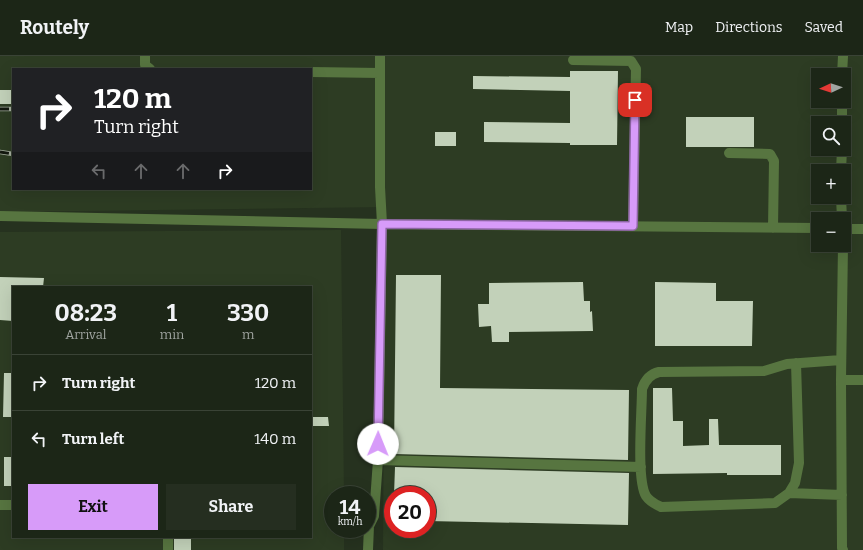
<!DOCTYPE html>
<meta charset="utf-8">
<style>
:root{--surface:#1c2617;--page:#252e20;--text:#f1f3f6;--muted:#a0a5a1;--line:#3a4336;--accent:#d79bf9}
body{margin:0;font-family:Bitter,serif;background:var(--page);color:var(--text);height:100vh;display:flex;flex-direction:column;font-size:15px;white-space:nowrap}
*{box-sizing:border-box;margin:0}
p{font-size:13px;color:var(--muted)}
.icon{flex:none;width:22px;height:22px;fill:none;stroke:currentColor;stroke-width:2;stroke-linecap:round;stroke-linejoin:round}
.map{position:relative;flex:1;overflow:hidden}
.sheet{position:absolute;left:12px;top:230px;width:300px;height:252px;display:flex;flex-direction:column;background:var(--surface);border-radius:0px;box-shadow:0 4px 16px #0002,0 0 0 1px var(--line)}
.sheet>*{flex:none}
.hud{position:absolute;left:12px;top:12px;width:300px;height:122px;border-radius:0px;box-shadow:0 4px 16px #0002,0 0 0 1px var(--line);background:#202124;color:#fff;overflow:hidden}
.needle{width:26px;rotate:266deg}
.fabs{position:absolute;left:811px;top:12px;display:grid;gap:8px}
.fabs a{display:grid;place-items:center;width:40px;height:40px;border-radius:0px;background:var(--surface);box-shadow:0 4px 16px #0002,0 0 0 1px var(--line);font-size:20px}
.speed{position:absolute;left:324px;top:430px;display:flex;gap:8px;font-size:20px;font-weight:700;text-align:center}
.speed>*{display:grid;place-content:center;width:52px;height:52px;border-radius:50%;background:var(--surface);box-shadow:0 4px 16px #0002,0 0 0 1px var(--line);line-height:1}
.speed small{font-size:10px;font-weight:400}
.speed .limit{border:6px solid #d22;background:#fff;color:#111}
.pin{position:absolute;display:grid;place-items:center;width:34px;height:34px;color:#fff;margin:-17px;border-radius:8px;box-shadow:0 2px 6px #0006}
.me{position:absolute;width:44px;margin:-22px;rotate:1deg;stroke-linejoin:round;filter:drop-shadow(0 0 3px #0008)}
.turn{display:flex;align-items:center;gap:14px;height:84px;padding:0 16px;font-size:18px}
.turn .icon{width:52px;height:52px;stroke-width:2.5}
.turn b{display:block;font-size:28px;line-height:34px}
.lanes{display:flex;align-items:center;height:38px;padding:0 16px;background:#0003;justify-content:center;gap:20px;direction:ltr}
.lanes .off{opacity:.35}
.eta{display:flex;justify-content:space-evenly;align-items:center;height:68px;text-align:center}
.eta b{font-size:24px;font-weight:700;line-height:28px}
.button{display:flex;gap:8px;margin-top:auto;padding:8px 16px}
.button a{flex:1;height:46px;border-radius:0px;background:var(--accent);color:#111;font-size:16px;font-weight:700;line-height:46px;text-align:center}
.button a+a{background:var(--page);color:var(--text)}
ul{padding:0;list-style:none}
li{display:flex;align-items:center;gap:12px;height:56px;padding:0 16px;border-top:1px solid var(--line)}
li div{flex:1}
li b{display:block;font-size:15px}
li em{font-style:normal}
header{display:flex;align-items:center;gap:24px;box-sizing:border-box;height:56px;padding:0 20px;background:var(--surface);border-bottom:1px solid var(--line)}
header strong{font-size:19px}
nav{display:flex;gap:22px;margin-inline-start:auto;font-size:14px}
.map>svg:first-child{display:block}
.built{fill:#2d3c23;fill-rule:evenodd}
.building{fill:#c2d1b9}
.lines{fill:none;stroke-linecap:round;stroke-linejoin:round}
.minor{stroke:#577540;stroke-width:10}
.rail-casing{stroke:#a4ad9e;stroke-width:4.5}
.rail{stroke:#13180f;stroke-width:3;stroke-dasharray:9;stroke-linecap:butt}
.route-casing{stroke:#8c65a2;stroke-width:10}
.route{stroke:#d79bf9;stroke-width:7}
</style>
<header>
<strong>Routely</strong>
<nav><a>Map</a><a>Directions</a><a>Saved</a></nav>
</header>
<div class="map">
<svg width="863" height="494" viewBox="0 0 863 494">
<rect width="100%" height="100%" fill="#26321f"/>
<path class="built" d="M0,0H863V494H383L385,151L0,156ZM13,13H311V133H13ZM818,19H844V45H818ZM818,67H844V93H818ZM818,115H844V141H818ZM818,163H844V189H818ZM393,439H427V473H393Z
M341,174L344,439H333V473H344V494H0V176ZM13,231H311V481H13Z"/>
<path class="building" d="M570,15H618L617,89H570V87L484,86V66L570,67V35L473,33V20L570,21Z
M0,34H13V48H0Z
M686,61H754V91H686Z
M435,76H456V90H435Z
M396,219H441L440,332L629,334L628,404L394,398Z
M0,221L44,222L43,231H13V265L0,264Z
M583,226L584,245H590V256L592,255L593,275L509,276V286H492L491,270L479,271L478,248H489V227Z
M655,226L716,227V245H753L752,290H655Z
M4,317H13V361H3Z
M653,332H672L673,365H683V390L709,389V363H718L719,389H781V419H727V417L653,418Z
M312,361H328L329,370H312Z
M4,401H13V430H4Z
M395,411L629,417L628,469L427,465V439H394Z
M174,481H191V494H174Z"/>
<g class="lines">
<path class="minor" d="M145,0V9L150,13
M573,4L631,5L636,13L633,170
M311,16L380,17
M842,19L843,0
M842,67V45
M729,97L770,98L774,105L773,172
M841,115L842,93
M841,141L842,163
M0,160L382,168L818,172
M844,173H863
M843,189L841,324L842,492L843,494
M841,304L787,308L764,315L659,316C650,318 645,324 642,333C642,356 636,423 646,440C650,446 655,448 661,451L775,447L789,437L842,439
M841,324H863
M378,404L641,411
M789,437L795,427L799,407L796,307
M0,449H13
M168,494V481
M368,494L369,470L374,460L378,404L382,168L380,131V0"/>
<g class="rail-casing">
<path id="rail" d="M0,53H13
M0,96L13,98"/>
</g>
<use href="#rail" class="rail"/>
</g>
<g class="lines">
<g class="route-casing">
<path id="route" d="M378,388L382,168L633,170L635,44"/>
</g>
<use href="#route" class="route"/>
</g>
</svg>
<div class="fabs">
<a><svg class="needle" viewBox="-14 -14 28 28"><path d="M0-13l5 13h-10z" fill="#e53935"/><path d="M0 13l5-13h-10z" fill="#a0a5a1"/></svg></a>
<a><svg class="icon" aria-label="search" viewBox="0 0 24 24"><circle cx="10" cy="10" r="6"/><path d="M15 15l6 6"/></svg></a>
<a>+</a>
<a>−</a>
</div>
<div class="speed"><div>14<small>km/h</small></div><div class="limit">20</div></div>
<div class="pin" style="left:635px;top:44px;background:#d93025"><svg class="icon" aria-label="arrive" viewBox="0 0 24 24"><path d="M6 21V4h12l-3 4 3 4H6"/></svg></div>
<svg class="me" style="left:378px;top:388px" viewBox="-20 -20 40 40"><circle r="19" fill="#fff"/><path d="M0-13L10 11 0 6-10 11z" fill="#d79bf9"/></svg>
<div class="hud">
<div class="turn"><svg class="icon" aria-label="right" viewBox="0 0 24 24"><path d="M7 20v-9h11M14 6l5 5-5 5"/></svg><div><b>120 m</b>Turn right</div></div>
<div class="lanes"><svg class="icon off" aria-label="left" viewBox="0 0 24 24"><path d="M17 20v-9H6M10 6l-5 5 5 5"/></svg><svg class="icon off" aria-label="ahead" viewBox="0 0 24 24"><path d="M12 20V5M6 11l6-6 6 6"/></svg><svg class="icon off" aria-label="ahead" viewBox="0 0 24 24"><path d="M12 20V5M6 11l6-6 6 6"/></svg><svg class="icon" aria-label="right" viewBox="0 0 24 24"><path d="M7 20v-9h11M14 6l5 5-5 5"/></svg></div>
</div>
<section class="sheet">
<div class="eta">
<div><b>08:23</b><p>Arrival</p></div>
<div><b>1</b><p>min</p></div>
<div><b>330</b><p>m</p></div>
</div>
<ul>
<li><svg class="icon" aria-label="right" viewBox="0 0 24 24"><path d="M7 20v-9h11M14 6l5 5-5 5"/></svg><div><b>Turn right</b></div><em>120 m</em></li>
<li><svg class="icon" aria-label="left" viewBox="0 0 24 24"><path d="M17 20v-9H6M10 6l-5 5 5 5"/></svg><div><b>Turn left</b></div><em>140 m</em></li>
</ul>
<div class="button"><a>Exit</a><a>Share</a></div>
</section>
</div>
